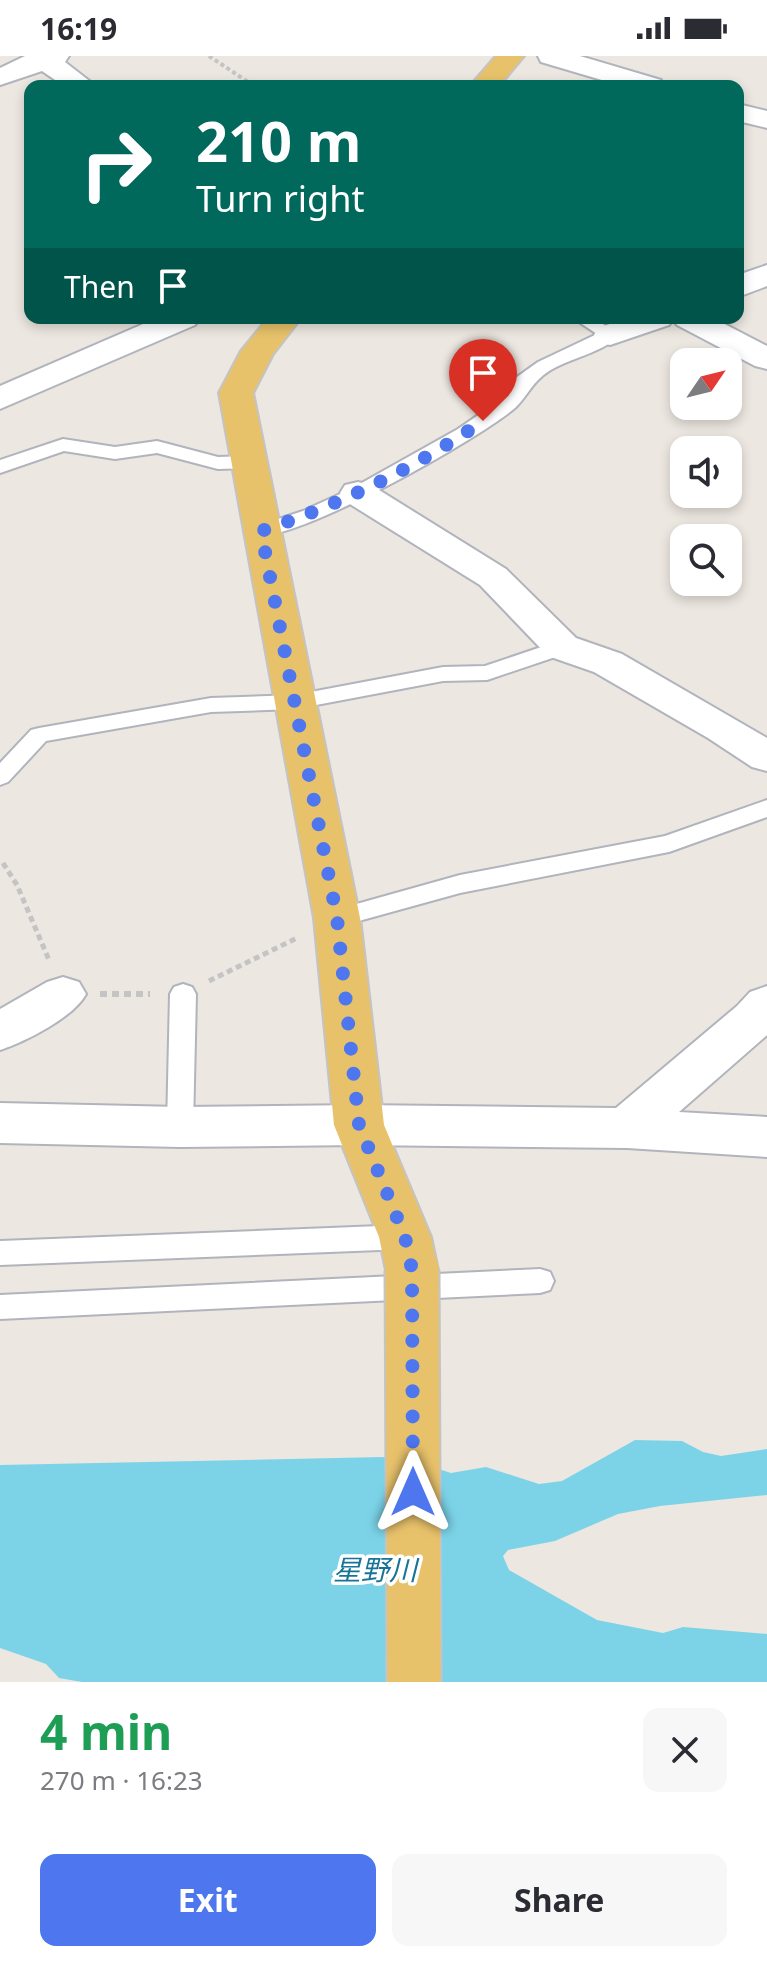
<!DOCTYPE html>
<meta charset="utf-8">
<style>
:root{--surface:#fff;--page:#f7f7f7;--text:#2b2b33;--muted:#7c7c81;--accent:#4d76ef}
body{margin:0;font-family:"Noto Sans","Noto Sans JP",sans-serif;background:var(--page);color:var(--text);height:100vh;display:flex;flex-direction:column;font-size:30px;white-space:nowrap}
*{box-sizing:border-box;margin:0}
p{font-size:26px;color:var(--muted)}
.icon{flex:none;width:44px;height:44px;fill:none;stroke:currentColor;stroke-width:2;stroke-linecap:round;stroke-linejoin:round}
.map{position:relative;height:1626px;overflow:hidden}
.side{display:flex;flex-direction:column;background:var(--surface);flex:1}
.side>*{flex:none}
.hud{position:absolute;left:24px;top:24px;width:720px;height:244px;border-radius:16px;box-shadow:0 4px 12px #0003;background:#00695c;color:#fff;overflow:hidden}
.needle{width:52px;rotate:55deg}
.buttons{position:absolute;left:670px;top:292px;display:grid;gap:16px}
.buttons a{display:grid;place-items:center;width:72px;height:72px;border-radius:16px;background:var(--surface);box-shadow:0 4px 12px #0003;font-size:40px}
.pin{position:absolute;display:grid;place-items:center;width:68px;height:68px;color:#fff;margin:-82px -34px;border-radius:50% 50% 50% 0;rotate:-45deg;box-shadow:0 0 8px #0007}
.pin .icon{rotate:45deg}
.me{position:absolute;width:88px;margin:-44px;rotate:0deg;stroke-linejoin:round;filter:drop-shadow(0 0 6px #0008)}
.turn{display:flex;align-items:center;gap:28px;height:168px;padding:0 40px;font-size:36px}
.turn .icon{width:104px;height:104px;stroke-width:2.5}
.turn b{display:block;font-size:56px;line-height:68px}
.then{display:flex;align-items:center;height:76px;padding:0 40px;background:#0003;gap:16px;font-size:30px}
.round{display:grid;place-items:center;flex:none;width:84px;height:84px;border-radius:16px;background:var(--page)}
.overview{display:flex;align-items:center;justify-content:space-between;height:136px;padding:0 40px}
h1{font-size:48px;font-weight:700;line-height:60px;color:#1e9e55}
.action{display:flex;gap:16px;margin-top:auto;padding:16px 40px}
.action a{flex:1;height:92px;border-radius:16px;background:var(--accent);color:#fff;font-size:32px;font-weight:700;line-height:92px;text-align:center}
.action a+a{background:var(--page);color:var(--text)}
.status{display:flex;justify-content:space-between;align-items:center;height:56px;padding:0 40px;background:var(--surface);direction:ltr}
.status svg{height:22px;fill:currentColor}
.map>svg:first-child{display:block}
.water{fill:#7cd3e8}
.lines{fill:none;stroke-linecap:round;stroke-linejoin:round}
.service-casing{stroke:#b1b4bc;stroke-width:4}
.minor-casing{stroke:#b1b4bc;stroke-width:4}
.tertiary-casing{stroke:#b1b4bc;stroke-width:4}
.primary-casing{stroke:#c4c4c4;stroke-width:4}
.path-far2{stroke:#c4c4c4;stroke-width:4;stroke-dasharray:4 3;stroke-linecap:butt}
.path-far1{stroke:#c4c4c4;stroke-width:5;stroke-dasharray:6 4;stroke-linecap:butt}
.path{stroke:#c4c4c4;stroke-width:6;stroke-dasharray:7 5;stroke-linecap:butt}
.service{fill:#fff;fill-rule:evenodd}
.minor{fill:#fff;fill-rule:evenodd}
.tertiary{fill:#fff;fill-rule:evenodd}
.primary{fill:#e8c26b;fill-rule:evenodd}
.primary-bridge-casing{stroke:#c4c4c4;stroke-width:57;stroke-linecap:butt}
.primary-bridge{stroke:#e8c26b;stroke-width:53}
.route{stroke:#4d76ef;stroke-width:14;stroke-dasharray:0 25.2}
.labels{text-anchor:middle;stroke-width:7;stroke-linejoin:round;paint-order:stroke}
.near-water-label{font-size:28px;font-style:italic;fill:#177497;stroke:#fff}
</style>
<div class="status"><b>16:19</b><svg viewBox="0 0 49 12"><path d="M0 12V9h3v3zM5 12V6h3v6zM10 12V3h3v9zM15 12V0h3v12zM26 1h20v11H26zM47 4h2v5h-2z"/></svg></div>
<div class="map">
<svg width="767" height="1626" viewBox="0 0 767 1626">
<rect width="100%" height="100%" fill="#ede7e1"/>
<path class="water" d="M635,1384L682,1385L703,1396L721,1400L767,1393V1439L660,1450L618,1458L555,1485L508,1494L503,1500L509,1514L597,1564L663,1577L683,1571L767,1578V1626H82L59,1622L46,1608L0,1592V1409L383,1401L417,1406L451,1417L486,1411L539,1428L562,1425Z"/>
<g class="lines">
<g class="service-casing">
<path id="service" d="M573,262H594L619,279C603,297 569,302 549,315C533,325 528,339 516,351C483,381 292,489 254,479L251,475L254,471L303,455L351,433L458,373L503,342L517,321L538,306L597,278Z
M63,383L115,391L157,385L218,401L249,400L259,406L249,412L218,413L157,397L115,403L64,395L0,417V404Z
M562,584L570,586L573,591L570,596L487,624L443,625L295,653L211,656L46,685L8,726L0,729V707L31,674L39,672L211,642L295,639L443,611L485,610Z
M767,744V761L669,796L460,837L337,871L328,868L325,862L328,856L460,819L665,780Z
M183,928L192,931L196,938L193,1071L190,1079L180,1082L170,1079L167,1071L170,938L174,931Z
M405,1169L415,1173L419,1181L415,1189L405,1193L0,1209V1185Z
M540,1213L550,1216L554,1225L550,1234L540,1237L0,1263V1239Z"/>
</g>
<g class="minor-casing">
<path id="minor" d="M25,0H69L65,6L96,30H64L42,15L0,29V12Z
M767,209V230L738,241V219Z
M157,262H200L195,269L0,353V330Z
M627,262H713L767,290V313L755,310L677,269L673,264L669,269L610,289L598,286L594,279L598,272Z
M358,426L371,429L506,513L576,582L622,598L767,682V715L752,711L708,682L594,616L548,600L480,529L345,445L340,437L345,429Z
M63,921L79,926L86,938C74,961 25,986 0,994V953L47,926Z
M767,930V979L679,1056L767,1061V1101L627,1092L359,1089L342,1083L334,1069L342,1055L359,1049L616,1052L737,950L750,936Z"/>
</g>
<g class="tertiary-casing">
<path id="tertiary" d="M538,0H580L661,24L665,30H622L541,6Z
M738,48L767,55V72L738,65Z
M0,1047L180,1051L359,1049L376,1055L384,1069L376,1083L359,1089L180,1091L0,1087Z"/>
</g>
<g class="primary-casing">
<path id="primary" d="M496,0H524L499,30H470Z
M268,262H301L273,298L253,337L360,862L384,1069L431,1181L438,1214L431,1230L412,1236L393,1230L386,1214L379,1181L334,1069L314,862L219,337L241,295Z"/>
</g>
<path class="path-far2" d="M209,0L254,30"/>
<path class="path-far1" d="M3,807L17,829L49,904
M209,925L297,882"/>
<path class="path" d="M100,938H150"/>
<use href="#service" class="service"/>
<use href="#minor" class="minor"/>
<use href="#tertiary" class="tertiary"/>
<use href="#primary" class="primary"/>
<g class="primary-bridge-casing">
<path id="primary-bridge" d="M412,1214L414,1626"/>
</g>
<use href="#primary-bridge" class="primary-bridge"/>
</g>
<g class="lines">
<path class="route" d="M413,1436L412,1214L405,1181L359,1069L337,862L261,475C339,449 415,412 483,365"/>
</g>
<g class="labels">
<g class="near-water-label">
<text x="375" y="1524">星野川</text>
</g>
</g>
</svg>
<div class="buttons">
<a><svg class="needle" viewBox="-14 -14 28 28"><path d="M0-13l5 13h-10z" fill="#e53935"/><path d="M0 13l5-13h-10z" fill="#7c7c81"/></svg></a>
<a><svg class="icon" aria-label="sound" viewBox="0 0 24 24"><path d="M4 9h4l5-4v14l-5-4H4zM17 9q2 3 0 6"/></svg></a>
<a><svg class="icon" aria-label="search" viewBox="0 0 24 24"><circle cx="10" cy="10" r="6"/><path d="M15 15l6 6"/></svg></a>
</div>
<div class="pin" style="left:483px;top:365px;background:#d93025"><svg class="icon" aria-label="arrive" viewBox="0 0 24 24"><path d="M6 21V4h12l-3 4 3 4H6"/></svg></div>
<svg class="me" style="left:413px;top:1436px" viewBox="-20 -20 40 40"><path d="M0-17L14 15 0 8-14 15z" fill="#4d76ef" stroke="#fff" stroke-width="4"/></svg>
<div class="hud">
<div class="turn"><svg class="icon" aria-label="right" viewBox="0 0 24 24"><path d="M7 20v-9h11M14 6l5 5-5 5"/></svg><div><b>210 m</b>Turn right</div></div>
<div class="then">Then<svg class="icon" aria-label="arrive" viewBox="0 0 24 24"><path d="M6 21V4h12l-3 4 3 4H6"/></svg></div>
</div>
</div>
<section class="side">
<div class="overview"><div><h1>4 min</h1><p>270 m · 16:23</p></div><a class="round"><svg class="icon" aria-label="close" viewBox="0 0 24 24"><path d="M6 6l12 12M18 6L6 18"/></svg></a></div>
<div class="action"><a>Exit</a><a>Share</a></div>
</section>
